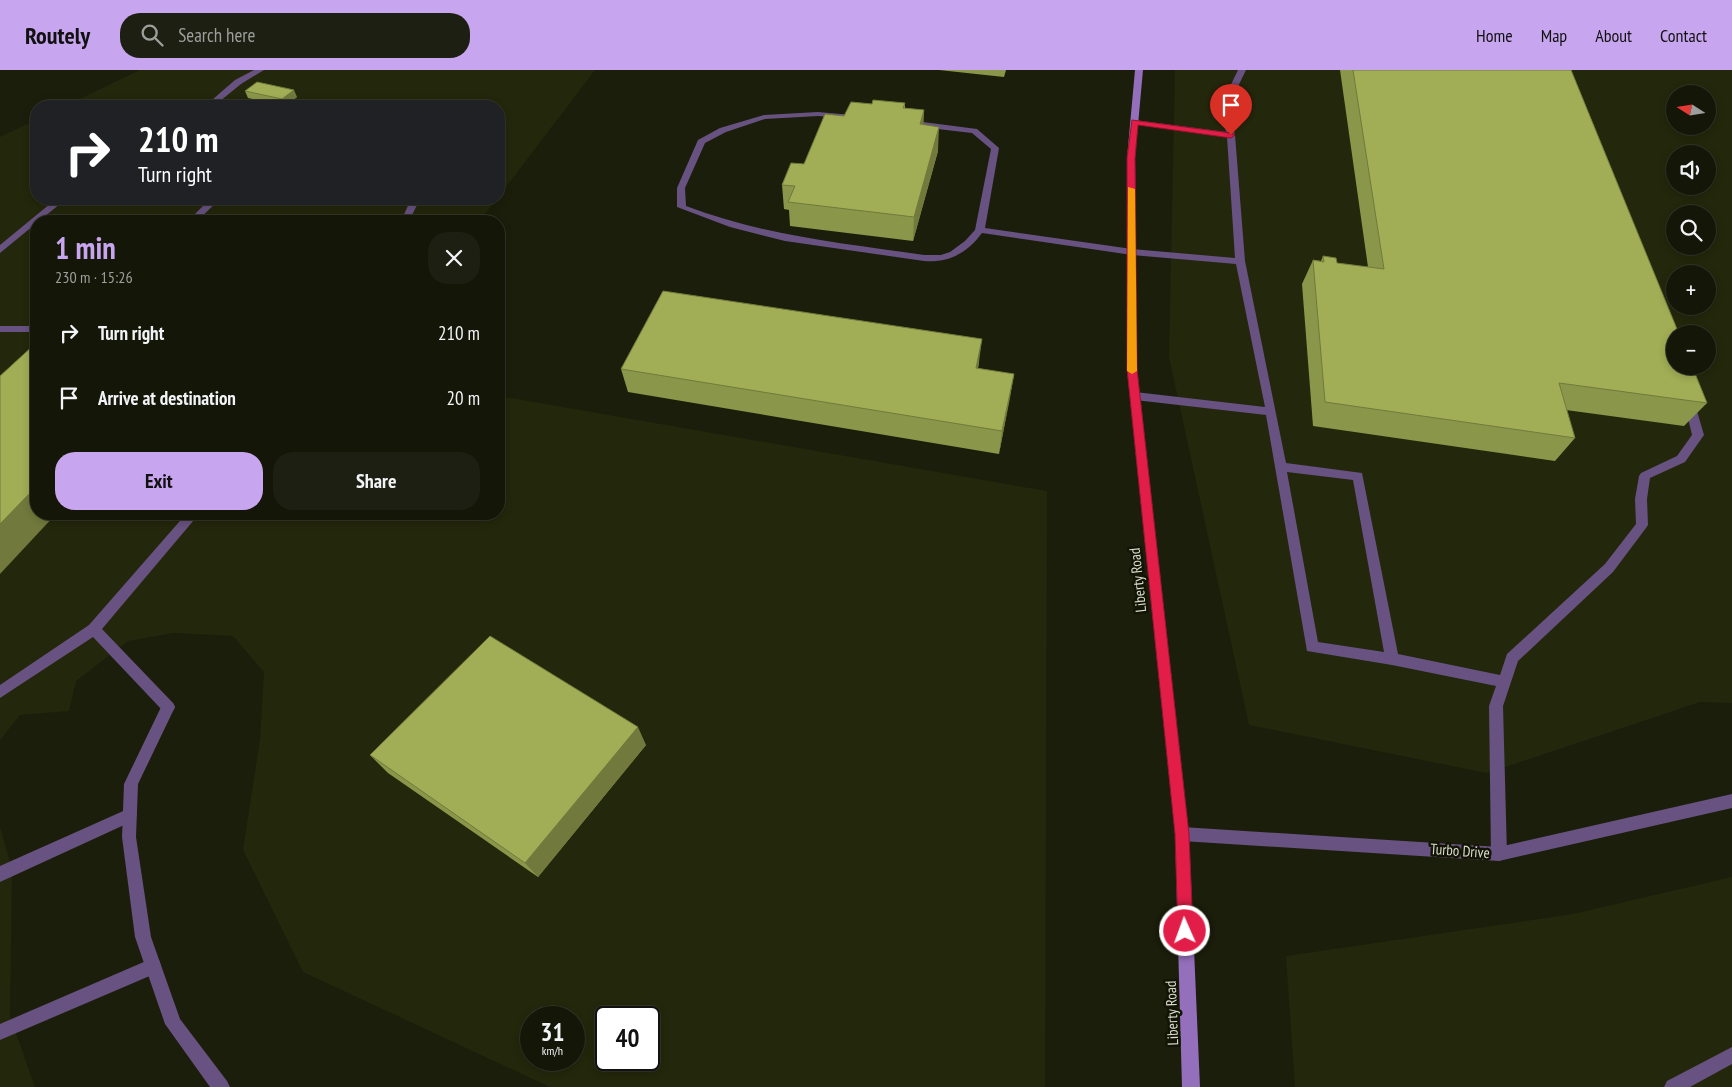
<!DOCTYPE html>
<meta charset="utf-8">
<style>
:root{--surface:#141608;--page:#1d1f12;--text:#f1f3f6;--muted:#9d9f9c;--line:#333529;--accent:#c8a6ef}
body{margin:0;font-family:"PT Sans Narrow",sans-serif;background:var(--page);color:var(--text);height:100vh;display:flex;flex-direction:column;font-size:19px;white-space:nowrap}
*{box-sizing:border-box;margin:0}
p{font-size:16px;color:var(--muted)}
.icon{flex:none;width:28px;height:28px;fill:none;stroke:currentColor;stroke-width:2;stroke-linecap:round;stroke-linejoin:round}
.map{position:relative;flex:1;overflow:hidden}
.panel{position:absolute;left:30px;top:145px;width:475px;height:305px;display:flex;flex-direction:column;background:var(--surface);border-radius:20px;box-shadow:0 2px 8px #0003,0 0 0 1px var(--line)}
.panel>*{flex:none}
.hud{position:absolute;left:30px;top:30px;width:475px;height:105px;border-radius:20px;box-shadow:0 2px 8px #0003,0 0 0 1px var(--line);background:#202124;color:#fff;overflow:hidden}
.needle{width:32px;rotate:282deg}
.fabs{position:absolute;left:1666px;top:15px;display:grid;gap:10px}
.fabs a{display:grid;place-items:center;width:50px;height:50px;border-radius:50%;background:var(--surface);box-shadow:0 2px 8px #0003,0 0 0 1px var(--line);font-size:25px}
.speed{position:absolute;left:520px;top:936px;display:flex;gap:10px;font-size:25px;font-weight:700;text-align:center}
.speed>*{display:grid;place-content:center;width:65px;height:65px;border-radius:50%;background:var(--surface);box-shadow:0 2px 8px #0003,0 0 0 1px var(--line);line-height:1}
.speed small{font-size:12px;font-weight:400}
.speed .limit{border:2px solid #111;border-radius:8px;background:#fff;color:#111}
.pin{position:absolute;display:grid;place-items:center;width:42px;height:42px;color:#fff;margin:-51px -21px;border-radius:50% 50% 50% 0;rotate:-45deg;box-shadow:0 0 5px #0007}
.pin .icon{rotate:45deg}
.me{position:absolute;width:55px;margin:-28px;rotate:358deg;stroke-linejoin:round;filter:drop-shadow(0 0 4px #0008)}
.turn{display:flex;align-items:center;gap:18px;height:105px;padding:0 25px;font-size:22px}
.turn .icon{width:65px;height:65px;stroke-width:2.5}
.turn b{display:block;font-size:35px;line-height:42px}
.round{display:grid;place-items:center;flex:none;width:52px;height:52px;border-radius:20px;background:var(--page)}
.summary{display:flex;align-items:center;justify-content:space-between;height:85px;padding:0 25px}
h1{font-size:30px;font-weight:700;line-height:38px;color:var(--accent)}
.primary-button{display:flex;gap:10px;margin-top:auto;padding:10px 25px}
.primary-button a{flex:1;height:58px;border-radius:20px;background:var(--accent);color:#111;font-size:20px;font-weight:700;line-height:58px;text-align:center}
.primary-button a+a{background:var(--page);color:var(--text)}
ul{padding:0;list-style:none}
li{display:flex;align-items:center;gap:15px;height:65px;padding:0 25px}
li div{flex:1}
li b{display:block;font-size:19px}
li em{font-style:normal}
header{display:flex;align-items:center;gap:30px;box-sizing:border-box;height:70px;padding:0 25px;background:var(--accent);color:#111}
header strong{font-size:24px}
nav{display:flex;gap:28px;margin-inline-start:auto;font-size:18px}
.search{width:350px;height:45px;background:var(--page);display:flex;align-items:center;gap:12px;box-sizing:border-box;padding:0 18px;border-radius:20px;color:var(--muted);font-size:19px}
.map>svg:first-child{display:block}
.built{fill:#23270b;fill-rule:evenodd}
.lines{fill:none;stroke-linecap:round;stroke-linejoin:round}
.lane{fill:#685281;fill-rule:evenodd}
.street{fill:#685281;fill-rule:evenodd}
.secondary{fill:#946fbc;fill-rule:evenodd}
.wall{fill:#8a9649}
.shaded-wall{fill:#717a3c}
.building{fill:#a1ae55;stroke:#717a3c}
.route{fill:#e11d48;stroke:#92132f}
.slow{fill:#f59e0b}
.labels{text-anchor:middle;stroke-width:5;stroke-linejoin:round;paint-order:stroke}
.street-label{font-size:15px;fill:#d9dccf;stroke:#121503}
</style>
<header>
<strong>Routely</strong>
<div class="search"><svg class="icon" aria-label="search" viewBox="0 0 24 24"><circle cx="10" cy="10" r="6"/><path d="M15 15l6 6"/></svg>Search here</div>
<nav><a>Home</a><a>Map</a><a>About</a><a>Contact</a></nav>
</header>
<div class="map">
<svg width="1732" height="1017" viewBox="0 0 1732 1017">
<rect width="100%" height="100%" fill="#1b1e0a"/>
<path class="built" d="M140,0H595L499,126V36H65Z
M1175,0H1732V633L1700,632L1487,703L1249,655L1169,287ZM1675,24H1708V56H1675ZM1675,84H1708V116H1675ZM1675,144H1708V176H1675ZM1675,204H1708V236H1675ZM1675,264H1708V296H1675Z
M36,50V129H497L479,151H36V444H499V326L1047,421L1045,1017H550L303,902L243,780L260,670L264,602L233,566L173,563L128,571L76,611L69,641L20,645L0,670V67ZM531,948H574V990H531ZM606,948H649V990H606Z
M0,757L12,799L10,946L35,1017H0Z
M1732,807V1017H1295L1286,886L1573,844Z"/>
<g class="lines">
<path class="lane" d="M254,0H264L241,14L214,36H205L235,10Z
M1238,0H1246L1228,37L1235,65L1245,191L1286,393L1362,403L1398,584L1500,605L1507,584L1605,494L1636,454L1635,429L1639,406L1641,403L1677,386L1692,365L1684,331L1689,327L1694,331L1704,365L1685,392L1650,408L1647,429L1648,455L1646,458L1613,502L1518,591L1503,636L1507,784L1504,789L1499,791L1494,789L1491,784L1489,636L1496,616L1392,595L1307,581L1266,345L1135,330L1130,326L1135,322L1265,337L1236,194L1132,185L982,163C967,183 949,193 924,191L785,171L730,157L677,137V118L698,70L720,58L764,45L818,42L841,44H844V48L818,46L765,49L726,62L705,73L685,118L686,136C765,166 842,173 924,185H941L950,182L965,171L975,160L991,79L972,63L920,57V53L923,52L977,59L999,78L985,158L1132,179L1235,188L1227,67L1134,54L1130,52L1134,50L1226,62L1220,37ZM1287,402L1353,410L1384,582L1318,572Z
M56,129H66L0,183V175Z
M210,129H220L197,151H188Z
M411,129H420L409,151H401Z
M36,254V261L30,262H0V256H29Z
M186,444H199L102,559L173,633L175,637L173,641L168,643L163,641L93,567L0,628V615L89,555Z
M130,738L135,740L137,745L135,750L0,812V796Z
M153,888L159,890L161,896L159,902L0,970V954Z
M1732,977V994L1690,1017H1664L1667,1011Z"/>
<path class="street" d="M168,631L173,633L175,637L138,714L136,767L151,867L180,949L227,1011L230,1017H210L165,954L135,867L122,767L124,714L163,633Z
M1732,724V738L1499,791L1182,771L1177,769L1175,764L1177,759L1182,757L1499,777Z"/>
<path class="secondary" d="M1135,0H1143L1135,88L1137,299L1189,764L1200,1017H1182L1175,764L1127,299V88Z"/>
</g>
<path class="wall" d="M939,0H1006L1004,7Z
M1340,0H1571L1707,333L1684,356L1566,340L1575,368L1555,391L1313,356L1302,214L1313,190L1321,191L1323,186L1337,193L1368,197Z
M245,21L297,27L285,36L248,28Z
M905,33V38L924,40L923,55L938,81L913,171L790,156L789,140L784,139L782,115L804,94L844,46L872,34Z
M979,292L978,299L1014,304L999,384L628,322L621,299Z
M646,675L538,807L388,703L370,685Z"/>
<path class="shaded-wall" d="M294,20L297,27L285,36L282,29Z
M924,40L923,63L920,54Z
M939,57L938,81L913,171L914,147Z
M982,269L979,292L973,322L976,298Z
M1014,304L1010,328L999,384L1002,361Z
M36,417V444H56L0,504V454Z
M638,657L646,675L538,807L525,793Z"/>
<path class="building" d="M1353,0H1571L1679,264H1675V296H1692L1707,333L1559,313L1575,368L1325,332L1313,190L1324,192L1323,186L1336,188L1337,193L1384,199Z
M257,12L294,20L282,29L245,21Z
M873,30L905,33L903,38L924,40L920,54L939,57L914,147L788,132L795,116L782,115L791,93L804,94L825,44L844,46L851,32L872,34Z
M663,221L982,269L976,298L1014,304L1002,361L621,299Z
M36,273V417L0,454V306Z
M490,566L638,657L525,793L370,685Z"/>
<path class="route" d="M1132,50L1231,63L1235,65L1231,68L1138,55L1135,88L1137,299L1189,764L1193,861L1190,866L1185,868L1180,866L1178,861L1175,764L1127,299V88Z"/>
<path class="slow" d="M1128,117L1135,119L1137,301L1132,304L1127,301Z"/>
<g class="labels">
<g class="street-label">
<text transform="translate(1138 510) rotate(-96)" y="5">Liberty Road</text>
<text transform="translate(1460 781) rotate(4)" y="5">Turbo Drive</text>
<text transform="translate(1172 943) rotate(-92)" y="5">Liberty Road</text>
</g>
</g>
</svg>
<div class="fabs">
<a><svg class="needle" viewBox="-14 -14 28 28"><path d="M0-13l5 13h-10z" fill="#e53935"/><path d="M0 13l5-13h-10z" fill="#9d9f9c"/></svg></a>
<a><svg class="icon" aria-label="sound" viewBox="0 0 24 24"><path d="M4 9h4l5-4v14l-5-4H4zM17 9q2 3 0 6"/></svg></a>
<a><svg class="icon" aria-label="search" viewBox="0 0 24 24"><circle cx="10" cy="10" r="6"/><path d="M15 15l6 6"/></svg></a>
<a>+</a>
<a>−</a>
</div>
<div class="speed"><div>31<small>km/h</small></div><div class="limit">40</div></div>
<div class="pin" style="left:1231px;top:65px;background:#d93025"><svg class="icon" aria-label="arrive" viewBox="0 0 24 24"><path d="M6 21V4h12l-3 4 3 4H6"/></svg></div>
<svg class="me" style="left:1185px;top:861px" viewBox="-20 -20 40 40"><circle r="17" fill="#e11d48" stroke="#fff" stroke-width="3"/><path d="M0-11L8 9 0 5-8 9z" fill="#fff"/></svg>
<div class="hud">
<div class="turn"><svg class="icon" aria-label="right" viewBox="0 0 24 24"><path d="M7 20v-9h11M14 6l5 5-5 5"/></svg><div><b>210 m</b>Turn right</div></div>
</div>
<section class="panel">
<div class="summary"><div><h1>1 min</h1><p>230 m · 15:26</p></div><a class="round"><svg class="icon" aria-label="close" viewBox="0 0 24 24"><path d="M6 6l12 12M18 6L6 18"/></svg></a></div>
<ul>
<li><svg class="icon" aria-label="right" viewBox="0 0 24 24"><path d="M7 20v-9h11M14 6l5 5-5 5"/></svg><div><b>Turn right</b></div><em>210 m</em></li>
<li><svg class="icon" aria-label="arrive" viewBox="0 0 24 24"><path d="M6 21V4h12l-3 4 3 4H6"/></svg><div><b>Arrive at destination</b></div><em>20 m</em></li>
</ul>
<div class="primary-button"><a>Exit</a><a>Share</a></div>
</section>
</div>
